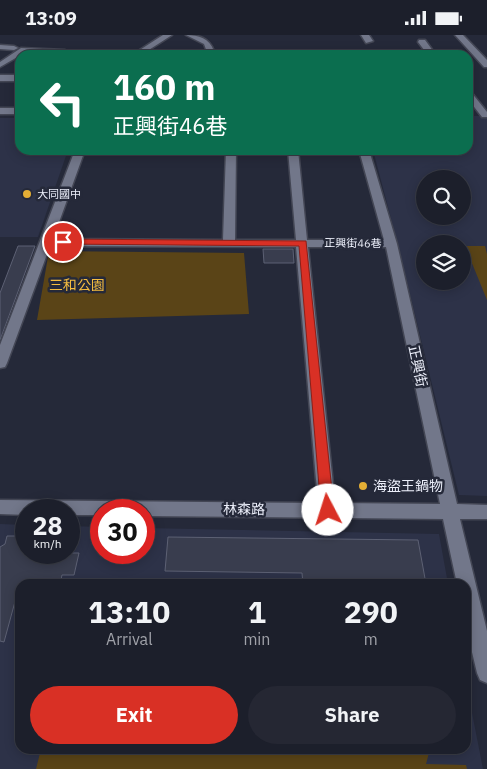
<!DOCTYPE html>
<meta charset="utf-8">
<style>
:root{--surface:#1c1f2b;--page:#252733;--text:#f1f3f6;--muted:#a0a2a9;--line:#3a3d47;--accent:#d93025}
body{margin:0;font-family:"IBM Plex Sans","Noto Sans TC",sans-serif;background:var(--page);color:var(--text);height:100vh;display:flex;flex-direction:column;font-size:19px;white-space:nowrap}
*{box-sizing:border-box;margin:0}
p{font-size:16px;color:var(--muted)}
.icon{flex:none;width:28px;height:28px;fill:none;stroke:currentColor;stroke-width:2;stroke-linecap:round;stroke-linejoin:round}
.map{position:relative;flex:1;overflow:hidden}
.side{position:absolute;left:15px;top:544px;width:456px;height:175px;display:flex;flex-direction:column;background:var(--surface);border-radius:15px;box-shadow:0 2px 12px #0003,0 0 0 1px var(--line)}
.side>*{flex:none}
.guide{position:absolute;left:15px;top:15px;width:458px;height:105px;border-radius:15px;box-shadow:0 2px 12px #0003,0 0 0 1px var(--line);background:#0b6e4f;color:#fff;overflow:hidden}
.fabs{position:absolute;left:416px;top:135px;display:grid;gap:10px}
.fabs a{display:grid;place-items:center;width:55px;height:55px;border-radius:50%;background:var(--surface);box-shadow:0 2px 12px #0003,0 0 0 1px var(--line);font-size:25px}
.speed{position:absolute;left:15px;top:464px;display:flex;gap:10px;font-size:25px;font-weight:700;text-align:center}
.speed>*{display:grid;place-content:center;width:65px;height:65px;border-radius:50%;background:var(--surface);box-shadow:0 2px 12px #0003,0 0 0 1px var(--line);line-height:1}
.speed small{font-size:12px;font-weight:400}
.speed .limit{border:8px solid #d22;background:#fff;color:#111}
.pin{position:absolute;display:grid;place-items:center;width:42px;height:42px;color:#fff;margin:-21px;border:2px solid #fff;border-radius:50%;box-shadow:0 1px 5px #0007}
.me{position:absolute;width:55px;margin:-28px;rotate:355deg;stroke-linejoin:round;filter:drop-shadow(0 0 4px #0008)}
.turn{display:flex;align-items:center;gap:18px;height:105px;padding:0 15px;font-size:22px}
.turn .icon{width:65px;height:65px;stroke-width:2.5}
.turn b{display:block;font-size:35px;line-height:42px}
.eta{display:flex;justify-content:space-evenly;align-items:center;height:85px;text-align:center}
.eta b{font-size:30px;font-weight:800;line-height:35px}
.button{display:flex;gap:10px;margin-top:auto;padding:10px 15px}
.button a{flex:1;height:58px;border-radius:30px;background:var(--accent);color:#fff;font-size:20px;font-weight:800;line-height:58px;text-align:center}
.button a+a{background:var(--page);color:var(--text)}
.status{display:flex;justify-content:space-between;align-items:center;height:35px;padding:0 25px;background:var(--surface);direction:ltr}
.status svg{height:14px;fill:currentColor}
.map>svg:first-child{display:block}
.built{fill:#2d3248;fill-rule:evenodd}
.green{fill:#5a4417}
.building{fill:#393d4e;stroke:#5d6174}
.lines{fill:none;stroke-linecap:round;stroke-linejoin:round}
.minor-casing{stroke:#434654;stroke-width:3}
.minor{fill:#72778a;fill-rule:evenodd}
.route{fill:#d93025;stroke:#8d1f18}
.poi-dot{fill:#e4ae35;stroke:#252939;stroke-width:2}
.labels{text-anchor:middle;stroke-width:5;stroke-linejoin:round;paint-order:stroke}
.far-poi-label{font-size:11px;fill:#eceffa;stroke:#252939;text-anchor:start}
.far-street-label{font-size:11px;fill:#eceffa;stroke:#252939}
.park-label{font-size:14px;fill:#f4bc40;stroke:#252939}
.street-label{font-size:14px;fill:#eceffa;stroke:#252939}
.poi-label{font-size:14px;fill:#eceffa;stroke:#252939;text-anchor:start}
</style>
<div class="status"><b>13:09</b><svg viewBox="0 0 49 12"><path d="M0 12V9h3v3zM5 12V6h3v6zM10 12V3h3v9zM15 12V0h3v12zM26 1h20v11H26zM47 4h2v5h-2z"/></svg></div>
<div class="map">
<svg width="487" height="734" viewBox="0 0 487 734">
<rect width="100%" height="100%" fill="#252939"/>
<path class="built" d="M468,81H487V461L459,460L399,214L373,115H468ZM425,144H462V181H425ZM425,209H462V246H425Z
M0,83H20V115H68L38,202H0Z
M0,489L26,490V518H69V491L101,492V518H144V493L439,499L448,549H20V714H466V647L483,734H0Z"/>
<path class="green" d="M465,211H485L487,219V265Z
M49,216L244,218L249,279L37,285Z
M41,714H430L426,729L466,730L467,734H36Z"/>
<path class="building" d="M18,211H35L0,305V258Z
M263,214H293L294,228H264Z
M7,501H26V518H79L74,540H62L60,549H20V563H16L4,607L0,606V512L5,509Z
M168,502L418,505L426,549H303L302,538L165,536Z"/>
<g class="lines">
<g class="minor-casing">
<path id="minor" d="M163,0H172L141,20H132Z
M186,0C199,0 209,3 214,16H349L353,18L350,20H208L204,9Z
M361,0H369L373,6L366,8Z
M455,0H463L487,25V32H484Z
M419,5H425L436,20H428L418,7Z
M0,10L14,11L18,13L14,15L0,14Z
M21,13L65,15L69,17L65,19L26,17L0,32V27Z
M0,40H20V46H0Z
M468,56L471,57L487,77V82H482L468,64Z
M0,73H20V79H0Z
M75,115H85L53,204L223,205L226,115H236L235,205H296L288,115H298L307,205H384L359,115H369L397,209L457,469L487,470V484H460L487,596V648L480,645L477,638L466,592V549H457L443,484L144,481V475H101V480H69V475H26V480L0,479V465L318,468L296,212L50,211L7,328L5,332L0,333V310ZM308,212H386L440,469L335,468Z"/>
</g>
<use href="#minor" class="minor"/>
</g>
<path class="route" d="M63,204L306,206L334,475L332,479L328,480L323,479L321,475L299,211L60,209L59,207Z"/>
<g class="poi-dot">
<circle cx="27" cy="159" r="5"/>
<circle cx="363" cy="451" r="5"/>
</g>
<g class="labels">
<g class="far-poi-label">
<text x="37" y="163">大同國中</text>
</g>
<g class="far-street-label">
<text transform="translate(353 208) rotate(1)" y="4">正興街46巷</text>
</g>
<g class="park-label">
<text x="77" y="255">三和公園</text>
</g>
<g class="street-label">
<text transform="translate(418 331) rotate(78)" y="5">正興街</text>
<text transform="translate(244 474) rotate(1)" y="5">林森路</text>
</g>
<g class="poi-label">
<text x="373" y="456">海盜王鍋物</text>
</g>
</g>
</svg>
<div class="fabs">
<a><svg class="icon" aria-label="search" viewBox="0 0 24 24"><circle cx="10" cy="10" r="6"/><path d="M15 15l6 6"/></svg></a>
<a><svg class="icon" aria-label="layers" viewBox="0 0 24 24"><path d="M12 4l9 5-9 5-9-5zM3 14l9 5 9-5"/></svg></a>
</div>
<div class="speed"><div>28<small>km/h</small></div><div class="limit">30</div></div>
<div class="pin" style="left:63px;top:207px;background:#d93025"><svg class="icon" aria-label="arrive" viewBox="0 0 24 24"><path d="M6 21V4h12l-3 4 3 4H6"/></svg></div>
<svg class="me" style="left:328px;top:475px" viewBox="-20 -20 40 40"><circle r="19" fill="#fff"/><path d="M0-13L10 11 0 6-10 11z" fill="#d93025"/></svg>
<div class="guide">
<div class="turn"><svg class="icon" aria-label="left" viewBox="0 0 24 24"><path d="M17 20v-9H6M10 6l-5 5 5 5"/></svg><div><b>160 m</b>正興街46巷</div></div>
</div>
<section class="side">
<div class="eta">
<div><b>13:10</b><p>Arrival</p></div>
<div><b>1</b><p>min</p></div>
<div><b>290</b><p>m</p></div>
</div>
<div class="button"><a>Exit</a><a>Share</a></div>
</section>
</div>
